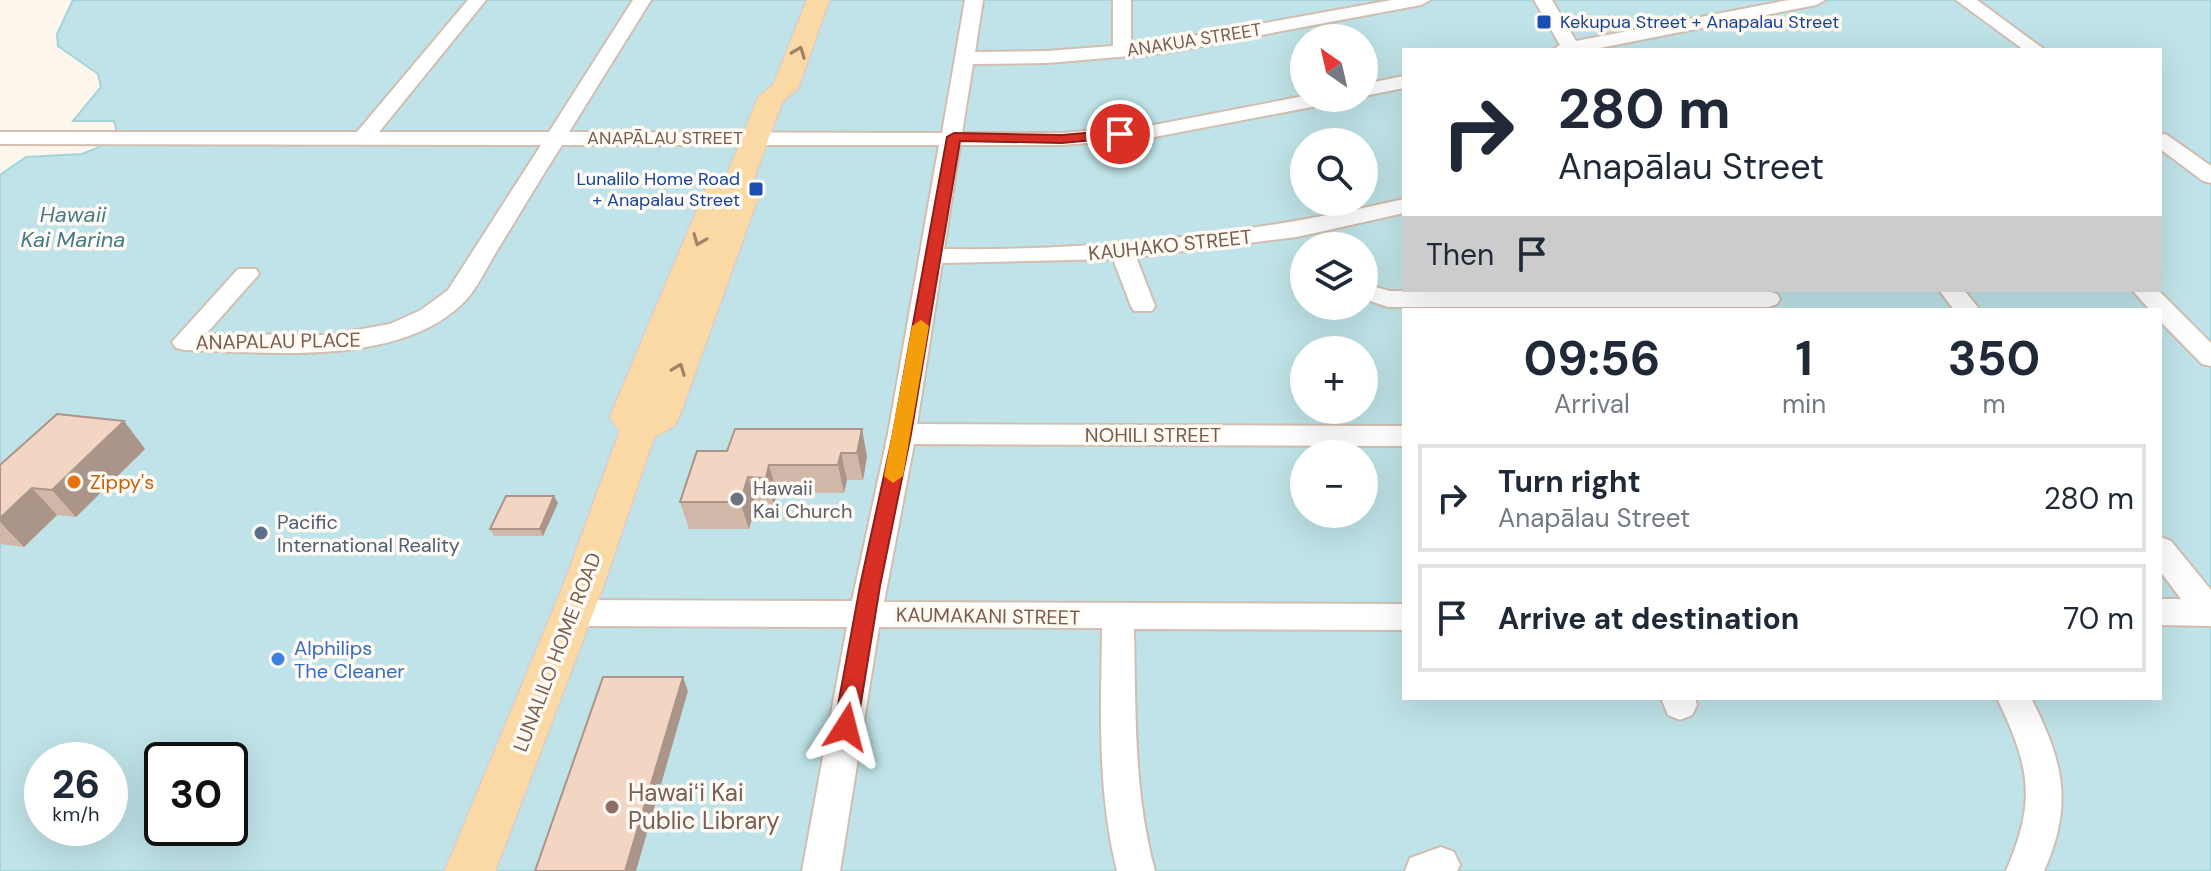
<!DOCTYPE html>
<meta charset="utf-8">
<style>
:root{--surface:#fff;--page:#f6f6f7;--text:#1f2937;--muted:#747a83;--line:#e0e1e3}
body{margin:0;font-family:"DM Sans",sans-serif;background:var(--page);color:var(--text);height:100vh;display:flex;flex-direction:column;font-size:30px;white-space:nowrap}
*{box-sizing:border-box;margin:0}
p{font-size:26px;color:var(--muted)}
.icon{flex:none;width:44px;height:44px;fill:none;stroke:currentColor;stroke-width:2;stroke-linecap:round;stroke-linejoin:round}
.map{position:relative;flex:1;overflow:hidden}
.details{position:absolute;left:1402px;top:308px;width:760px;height:392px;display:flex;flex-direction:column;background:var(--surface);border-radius:0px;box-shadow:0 8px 32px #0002}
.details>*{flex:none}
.banner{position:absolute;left:1402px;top:48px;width:760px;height:244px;border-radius:0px;box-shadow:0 8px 32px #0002;background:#fff;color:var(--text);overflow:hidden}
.needle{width:52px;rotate:326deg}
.controls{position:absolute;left:1290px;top:24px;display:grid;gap:16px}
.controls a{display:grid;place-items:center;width:88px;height:88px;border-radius:50%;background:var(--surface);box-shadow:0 8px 32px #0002;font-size:40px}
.speed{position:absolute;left:24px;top:742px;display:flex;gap:16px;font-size:40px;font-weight:700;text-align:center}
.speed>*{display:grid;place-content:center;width:104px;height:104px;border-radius:50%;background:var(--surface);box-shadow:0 8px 32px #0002;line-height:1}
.speed small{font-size:20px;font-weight:400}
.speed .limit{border:4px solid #111;border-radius:12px;background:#fff;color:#111}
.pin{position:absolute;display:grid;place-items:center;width:68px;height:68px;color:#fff;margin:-34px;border:4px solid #fff;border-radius:50%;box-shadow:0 2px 8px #0007}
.me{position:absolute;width:88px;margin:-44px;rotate:9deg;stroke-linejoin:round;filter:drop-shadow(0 0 6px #0008)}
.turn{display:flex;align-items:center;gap:28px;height:168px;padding:0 24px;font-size:36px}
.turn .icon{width:104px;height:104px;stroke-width:2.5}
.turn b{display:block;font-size:56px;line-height:68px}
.then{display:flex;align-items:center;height:76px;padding:0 24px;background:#0003;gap:16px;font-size:30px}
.eta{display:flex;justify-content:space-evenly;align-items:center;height:136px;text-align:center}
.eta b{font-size:48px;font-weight:700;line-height:56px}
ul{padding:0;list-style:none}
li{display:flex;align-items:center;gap:24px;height:108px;margin:0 16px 12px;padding:0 8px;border:4px solid var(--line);border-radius:0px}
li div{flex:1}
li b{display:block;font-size:30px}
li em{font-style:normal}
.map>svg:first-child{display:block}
.water{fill:#bfe3e8;stroke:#a5d3da;stroke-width:2;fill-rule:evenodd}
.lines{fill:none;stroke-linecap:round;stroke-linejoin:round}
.minor-casing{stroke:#d1beb0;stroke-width:4}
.major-casing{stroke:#dad1cd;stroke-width:4}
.minor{fill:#fff;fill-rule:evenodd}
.major{fill:#fbd9a5;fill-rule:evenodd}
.wall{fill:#d1b7a8}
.shaded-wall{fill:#aa9588}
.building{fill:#f3d5c3;stroke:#aa9588;stroke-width:2}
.oneway{stroke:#a18267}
.route{fill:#d93025;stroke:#8d1f18;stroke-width:2}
.slow{fill:#f59e0b}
.transit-dot{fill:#1a4fb4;stroke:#fffaf3;stroke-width:3}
.food-dot{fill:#e8710a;stroke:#fffaf3;stroke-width:3}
.worship-dot{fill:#6b7280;stroke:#fffaf3;stroke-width:3}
.service-dot{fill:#5c6f8a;stroke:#fffaf3;stroke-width:3}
.shop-dot{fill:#3f7fe0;stroke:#fffaf3;stroke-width:3}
.education-dot{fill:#8d6e63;stroke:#fffaf3;stroke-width:3}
.labels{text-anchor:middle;stroke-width:7;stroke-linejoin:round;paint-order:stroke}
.far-transit-label{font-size:18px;fill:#164399;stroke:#fffaf3;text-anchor:start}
.far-street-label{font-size:18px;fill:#7a5c4d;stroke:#fffaf3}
.street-label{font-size:20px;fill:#7a5c4d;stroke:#fffaf3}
.food-label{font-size:20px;fill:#c56008;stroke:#fffaf3;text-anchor:start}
.worship-label{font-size:20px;fill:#5b616d;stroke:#fffaf3;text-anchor:start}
.service-label{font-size:20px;fill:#4e5e75;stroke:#fffaf3;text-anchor:start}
.shop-label{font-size:20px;fill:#366cbe;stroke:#fffaf3;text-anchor:start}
.water-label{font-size:22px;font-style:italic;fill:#437c86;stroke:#fffaf3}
.near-education-label{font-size:24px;fill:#785e54;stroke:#fffaf3;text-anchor:start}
</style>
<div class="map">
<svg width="2211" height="871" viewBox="0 0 2211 871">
<rect width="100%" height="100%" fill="#fdf6ec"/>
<path class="water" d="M73,0H2211V871H0V175L26,157L82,154L97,148L117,132L114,121H73L101,87L98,74L58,46L57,34ZM1304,38H1364V98H1304ZM1404,50H2160V290H1404ZM1304,142H1364V202H1304ZM1304,246H1364V306H1304ZM1404,310H2160V698H1404ZM1304,350H1364V410H1304ZM1304,454H1364V514H1304ZM42,760H110V828H42ZM162,760H230V828H162Z"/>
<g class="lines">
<g class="minor-casing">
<path id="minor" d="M468,0H486L379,132H549L633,0H651L569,132L942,133L965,0H983L975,52L1047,51L1113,46V0H1131V44L1165,41L1392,0H1430L1421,5L1165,53L1047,63L973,64L962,133H1062L1149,126L1304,96L1337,98L1327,104L1149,138L1062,145H960L944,249C1101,251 1252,234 1404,199V213L1297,237L1136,257L1155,306L1152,311H1134L1131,306L1113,259L942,263L917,424L1404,426V446L914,444L884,602L1404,604V630L1134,629C1136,711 1133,791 1155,871H1117C1097,790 1101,711 1102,628L879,627L840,871H802L847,627L573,626L562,622L557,613L562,604L573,600L852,601L888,434L939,145H562C539,181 517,218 495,254C486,269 477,288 466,300C402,368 268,352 185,350L176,348L172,342L238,269H256L259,274L206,334L328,335L390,324L421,310L448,290L541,145L0,144V132H357Z
M1534,0H1552L1576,41L1789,0H1825L1816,5L1590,50H1552L1560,45Z
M1956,0H1977L2045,50H2024Z
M1404,76V88L1364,96V84Z
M2160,133L2167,135L2211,166V183L2203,181L2160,149Z
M1364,284L1390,291H1768L1777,294L1780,299L1777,304L1768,307H1388L1364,299Z
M1939,290H1964L1980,310H1954Z
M2132,290H2158L2211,343V366L2202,364L2160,321V310H2150Z
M2160,537L2171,541L2211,590V626L2160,625V599H2181L2160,571Z
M1661,698H1695L1697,705L1692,715L1680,720L1668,715Z
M1997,698H2031C2063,761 2074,804 2044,871H2006C2037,800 2030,767 1997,698Z
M1441,847L1454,852L1460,865L1457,871H1405L1410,858Z"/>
</g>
<g class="major-casing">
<path id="major" d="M807,0H829L798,88L782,102L754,178L761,189L679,417L674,426L654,437L604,584L495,871H445L564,584L620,431L610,417L706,189L710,183L728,173L758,98L774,84Z"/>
</g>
<use href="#minor" class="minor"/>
<use href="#major" class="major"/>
</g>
<path class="wall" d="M862,429L867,457L863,480H847L844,493H777L774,505H756L749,529H689L680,502L727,451Z
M145,449L76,517L57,515L24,547L0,544V465Z
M558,503L543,536H494L490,529Z"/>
<path class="shaded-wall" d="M124,421L145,449L76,517L52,490Z
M862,429L867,457L863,480L857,453Z
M841,453L847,480L844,493L838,465Z
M769,465L777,493L774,505L766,478Z
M748,477L756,505L749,529L740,502Z
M32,488L57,515L24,547L0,522V518Z
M554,496L558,503L543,536L540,529Z
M683,677L688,691L636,871H625Z"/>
<path class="building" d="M57,414L124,421L52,490L32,488L0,518V465Z
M735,429H862L857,453H841L838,465H769L766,478L748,477L740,502H680L697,451H727Z
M506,496H554L540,529H490Z
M603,677H683L625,871H535Z"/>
<defs><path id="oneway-chevron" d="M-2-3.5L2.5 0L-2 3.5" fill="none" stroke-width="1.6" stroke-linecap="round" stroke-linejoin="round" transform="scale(2)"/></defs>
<g class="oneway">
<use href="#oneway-chevron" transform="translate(799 52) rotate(-69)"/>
<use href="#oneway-chevron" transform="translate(699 240) rotate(112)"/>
<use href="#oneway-chevron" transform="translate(679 369) rotate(-69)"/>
</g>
<path class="route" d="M1120,130L1127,134L1125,137L1062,143L960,141L911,434L880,586L857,727L854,734L846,737L838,734L834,727L860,586L893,434L947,137L954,133L1062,135Z"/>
<path class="slow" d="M921,320L929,326L903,476L893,483L884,476L912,326Z"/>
<g class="transit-dot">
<rect x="1536" y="14" width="16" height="16" rx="4"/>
<rect x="748" y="181" width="16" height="16" rx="4"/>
</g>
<circle class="food-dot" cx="74" cy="482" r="8"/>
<circle class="worship-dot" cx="737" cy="499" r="8"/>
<circle class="service-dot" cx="261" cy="533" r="8"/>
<circle class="shop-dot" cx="278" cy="659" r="8"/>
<circle class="education-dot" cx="612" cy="807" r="8"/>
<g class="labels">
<g class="far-transit-label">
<text x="1560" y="28">Kekupua Street + Anapalau Street</text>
<text x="740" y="185" text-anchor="end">Lunalilo Home Road<tspan x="740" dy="21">+ Anapalau Street</tspan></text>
</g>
<g class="far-street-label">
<text transform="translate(1194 40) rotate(-9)" y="6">ANAKUA STREET</text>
<text x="665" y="144">ANAPĀLAU STREET</text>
</g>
<g class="street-label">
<text transform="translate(1170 245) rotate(-6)" y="7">KAUHAKO STREET</text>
<text transform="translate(278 341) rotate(-1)" y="7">ANAPALAU PLACE</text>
<text x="1153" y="442">NOHILI STREET</text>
<text transform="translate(988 616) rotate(1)" y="7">KAUMAKANI STREET</text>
<text transform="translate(557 652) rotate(-69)" y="7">LUNALILO HOME ROAD</text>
</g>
<g class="food-label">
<text x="90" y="489">Zippy's</text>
</g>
<g class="worship-label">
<text x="753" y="495">Hawaii<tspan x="753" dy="23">Kai Church</tspan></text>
</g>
<g class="service-label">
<text x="277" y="529">Pacific<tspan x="277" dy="23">International Reality</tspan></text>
</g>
<g class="shop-label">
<text x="294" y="655">Alphilips<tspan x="294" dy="23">The Cleaner</tspan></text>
</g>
<g class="water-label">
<text x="73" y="222">Hawaii<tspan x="73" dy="25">Kai Marina</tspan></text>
</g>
<g class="near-education-label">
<text x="628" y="801">Hawaiʻi Kai<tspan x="628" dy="28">Public Library</tspan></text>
</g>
</g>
</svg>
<div class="controls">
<a><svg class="needle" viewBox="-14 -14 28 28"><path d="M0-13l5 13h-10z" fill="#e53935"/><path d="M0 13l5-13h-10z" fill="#747a83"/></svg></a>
<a><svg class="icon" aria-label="search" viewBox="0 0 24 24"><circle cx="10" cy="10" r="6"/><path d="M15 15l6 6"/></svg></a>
<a><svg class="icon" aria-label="layers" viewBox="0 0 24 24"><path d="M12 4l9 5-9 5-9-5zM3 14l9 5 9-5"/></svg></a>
<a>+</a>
<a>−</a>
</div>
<div class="speed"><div>26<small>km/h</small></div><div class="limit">30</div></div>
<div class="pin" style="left:1120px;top:134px;background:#d93025"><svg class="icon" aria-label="arrive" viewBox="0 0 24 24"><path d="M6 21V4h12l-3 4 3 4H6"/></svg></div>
<svg class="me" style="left:846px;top:727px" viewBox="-20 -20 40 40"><path d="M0-17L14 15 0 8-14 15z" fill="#d93025" stroke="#fff" stroke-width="4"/></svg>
<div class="banner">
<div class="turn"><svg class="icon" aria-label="right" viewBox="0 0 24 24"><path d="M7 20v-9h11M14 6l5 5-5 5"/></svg><div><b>280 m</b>Anapālau Street</div></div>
<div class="then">Then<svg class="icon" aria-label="arrive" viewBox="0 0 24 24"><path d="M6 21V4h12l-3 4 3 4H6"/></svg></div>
</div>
<section class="details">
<div class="eta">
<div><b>09:56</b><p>Arrival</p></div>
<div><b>1</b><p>min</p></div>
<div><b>350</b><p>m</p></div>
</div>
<ul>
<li><svg class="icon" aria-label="right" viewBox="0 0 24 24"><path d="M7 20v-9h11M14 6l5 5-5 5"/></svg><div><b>Turn right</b><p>Anapālau Street</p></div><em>280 m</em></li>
<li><svg class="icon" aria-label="arrive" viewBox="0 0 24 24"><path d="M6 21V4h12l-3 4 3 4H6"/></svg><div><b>Arrive at destination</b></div><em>70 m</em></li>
</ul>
</section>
</div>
